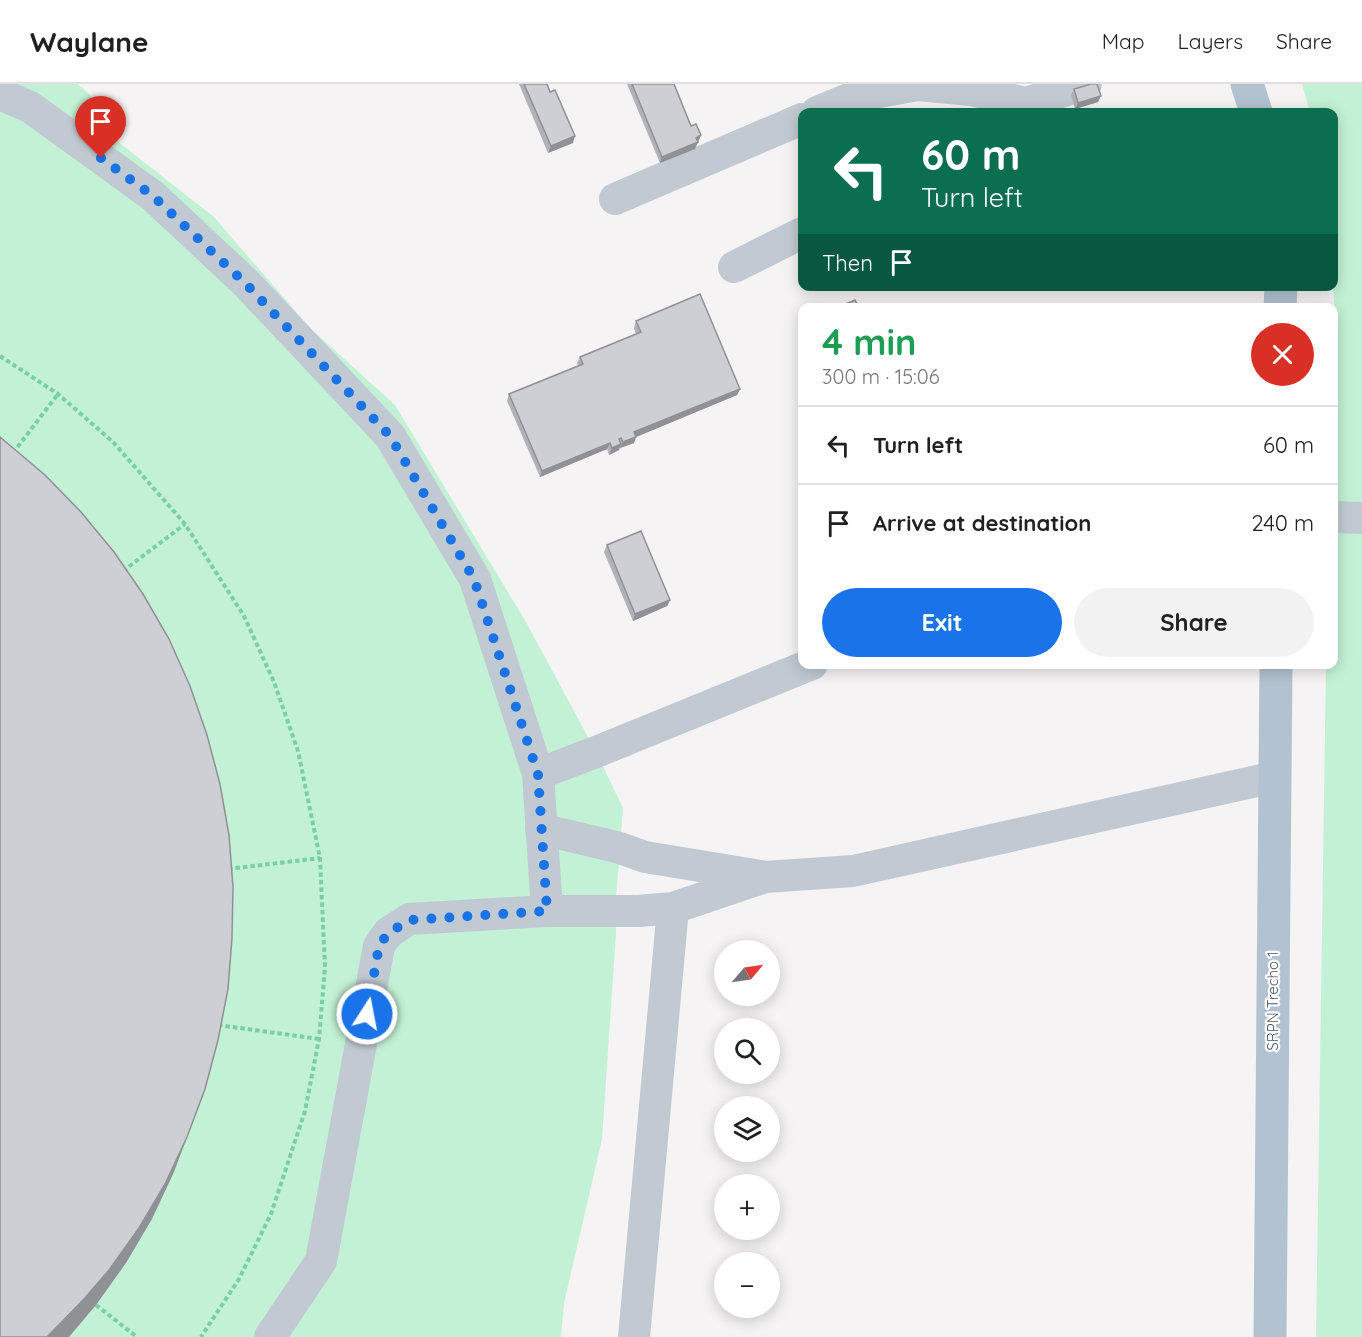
<!DOCTYPE html>
<meta charset="utf-8">
<style>
:root{--surface:#fff;--page:#f2f2f2;--text:#202124;--muted:#757577;--line:#e0e0e0;--accent:#1a73e8}
body{margin:0;font-family:Quicksand,sans-serif;background:var(--page);color:var(--text);height:100vh;display:flex;flex-direction:column;font-size:22px;white-space:nowrap}
*{box-sizing:border-box;margin:0}
p{font-size:20px;color:var(--muted)}
.icon{flex:none;width:33px;height:33px;fill:none;stroke:currentColor;stroke-width:2;stroke-linecap:round;stroke-linejoin:round}
.map{position:relative;flex:1;overflow:hidden}
.panel{position:absolute;left:798px;top:219px;width:540px;height:366px;display:flex;flex-direction:column;background:var(--surface);border-radius:12px;box-shadow:0 3px 15px #0003}
.panel>*{flex:none}
.banner{position:absolute;left:798px;top:24px;width:540px;height:183px;border-radius:12px;box-shadow:0 3px 15px #0003;background:#0b6e4f;color:#fff;overflow:hidden}
.needle{width:39px;rotate:61deg}
.controls{position:absolute;left:714px;top:856px;display:grid;gap:12px}
.controls a{display:grid;place-items:center;width:66px;height:66px;border-radius:50%;background:var(--surface);box-shadow:0 3px 15px #0003;font-size:30px}
.pin{position:absolute;display:grid;place-items:center;width:51px;height:51px;color:#fff;margin:-62px -26px;border-radius:50% 50% 50% 0;rotate:-45deg;box-shadow:0 0 6px #0007}
.pin .icon{rotate:45deg}
.me{position:absolute;width:66px;margin:-33px;rotate:11deg;stroke-linejoin:round;filter:drop-shadow(0 0 4px #0008)}
.turn{display:flex;align-items:center;gap:21px;height:126px;padding:0 24px;font-size:27px}
.turn .icon{width:78px;height:78px;stroke-width:2.5}
.turn b{display:block;font-size:42px;line-height:51px}
.then{display:flex;align-items:center;height:57px;padding:0 24px;background:#0003;gap:12px;font-size:22px}
.round{display:grid;place-items:center;flex:none;width:63px;height:63px;border-radius:32px;background:var(--page)}
.summary{display:flex;align-items:center;justify-content:space-between;height:102px;padding:0 24px}
h1{font-size:36px;font-weight:800;line-height:45px;color:#1e9e55}
.action{display:flex;gap:12px;margin-top:auto;padding:12px 24px}
.action a{flex:1;height:69px;border-radius:36px;background:var(--accent);color:#fff;font-size:24px;font-weight:800;line-height:69px;text-align:center}
.action a+a{background:var(--page);color:var(--text)}
ul{padding:0;list-style:none}
li{display:flex;align-items:center;gap:18px;height:78px;padding:0 24px;border-top:2px solid var(--line)}
li div{flex:1}
li b{display:block;font-size:22px}
li em{font-style:normal}
header{display:flex;align-items:center;gap:36px;box-sizing:border-box;height:84px;padding:0 30px;background:var(--surface);border-bottom:2px solid var(--line)}
header strong{font-size:28px}
nav{display:flex;gap:33px;margin-inline-start:auto;font-size:21px}
.map>svg:first-child{display:block}
.green{fill:#c3f1d5}
.lines{fill:none;stroke-linecap:round;stroke-linejoin:round}
.path{stroke:#7ad0a6;stroke-width:4;stroke-dasharray:4.5 3;stroke-linecap:butt}
.minor{stroke:#c1cad2;stroke-width:32}
.major{stroke:#b3c2d1;stroke-width:33}
.wall{fill:#b0b2b7}
.shaded-wall{fill:#909195}
.building{fill:#cdcfd5;stroke:#909195;stroke-width:1.5}
.route{stroke:#1a73e8;stroke-width:10;stroke-dasharray:0 18}
.labels{text-anchor:middle;stroke-width:4.5;stroke-linejoin:round;paint-order:stroke}
.street-label{font-size:15px;fill:#4a5661;stroke:#fff}
</style>
<header>
<strong>Waylane</strong>
<nav><a>Map</a><a>Layers</a><a>Share</a></nav>
</header>
<div class="map">
<svg width="1362" height="1253" viewBox="0 0 1362 1253">
<rect width="100%" height="100%" fill="#f5f3f3"/>
<path class="green" d="M0,0H78L90,11L112,53L214,133L309,243L395,321L526,538L596,668L623,724L615,827L616,849L602,1055L564,1219L561,1253H0Z
M1302,0H1362V1253H1316L1326,581L1334,580V343L1337,255L1333,203L1334,28H1310Z"/>
<g class="lines">
<path class="path" d="M0,272L58,310L113,358L185,440L244,532L274,598L298,667L320,774L325,883L319,955L305,1027L271,1130L239,1195L201,1253
M13,369L58,310
M123,487L185,440
M228,785L320,774
M218,941L319,955
M96,1221L137,1253"/>
<path class="minor" d="M0,10L30,23L153,112L246,199L390,352L475,495L538,690L547,827
M817,28L856,12L918,1L971,6L1026,19L1086,0
M615,115L802,35
M734,183L802,149
M1334,433L1362,434
M538,690L596,668L812,580
M541,745L620,764L645,773L761,792
M270,1253L321,1177L379,862L388,849L409,835L547,827H638L673,824L765,793L853,787L1275,693
M634,1253L673,824"/>
<path class="major" d="M1247,0L1256,28
M1280,224L1281,202
M1270,1253L1276,580"/>
</g>
<path class="wall" d="M519,0H547L573,59L548,69Z
M627,0H674L691,42L701,51L695,65L660,79Z
M1074,5L1098,18L1075,25L1071,11Z
M636,237L740,305L737,311L636,353L634,359L620,364V363L619,366L609,371L607,365L540,393L507,317L509,310L578,282L577,279L580,273L636,250L634,244Z
M607,461L670,516L667,522L633,537L604,468Z"/>
<path class="shaded-wall" d="M1101,12L1098,18L1075,25L1078,19Z
M701,51L695,65L660,79L662,73Z
M575,52L573,59L548,69L551,62Z
M740,305L737,311L636,353L634,359L620,364L623,358L634,348Z
M610,359L607,365L540,393L542,387Z
M621,360L619,366L609,371L612,364Z
M670,516L667,522L633,537L635,530Z
M205,1005L174,1088L152,1135L126,1179L96,1221L69,1253H47Z"/>
<path class="building" d="M524,0H547L550,8L555,6L575,52L551,62Z
M632,0H674L691,42L696,40L701,51L696,54L698,58L662,73Z
M1091,0H1097L1101,12L1078,19L1074,5Z
M700,210L740,305L634,348L636,353L623,358L621,354L619,355L621,360L612,364L610,359L542,387L509,310L583,280L580,273L641,248L636,237Z
M855,216L859,224H837Z
M0,353L45,391L81,428L114,468L143,510L169,555L190,602L207,651L220,700L229,751L233,803L232,854L228,905L218,956L205,1005L187,1053L165,1100L139,1144L109,1186L84,1215L47,1253H0Z
M641,447L670,516L635,530L607,461Z"/>
<g class="lines">
<path class="route" d="M101,74L153,112L246,200L390,352L474,495L538,690L547,827L410,836L388,849L379,862L367,930"/>
</g>
<g class="labels">
<g class="street-label">
<text transform="translate(1273 917) rotate(-90)" y="5">SRPN Trecho 1</text>
</g>
</g>
</svg>
<div class="controls">
<a><svg class="needle" viewBox="-14 -14 28 28"><path d="M0-13l5 13h-10z" fill="#e53935"/><path d="M0 13l5-13h-10z" fill="#757577"/></svg></a>
<a><svg class="icon" aria-label="search" viewBox="0 0 24 24"><circle cx="10" cy="10" r="6"/><path d="M15 15l6 6"/></svg></a>
<a><svg class="icon" aria-label="layers" viewBox="0 0 24 24"><path d="M12 4l9 5-9 5-9-5zM3 14l9 5 9-5"/></svg></a>
<a>+</a>
<a>−</a>
</div>
<div class="pin" style="left:101px;top:74px;background:#d93025"><svg class="icon" aria-label="arrive" viewBox="0 0 24 24"><path d="M6 21V4h12l-3 4 3 4H6"/></svg></div>
<svg class="me" style="left:367px;top:930px" viewBox="-20 -20 40 40"><circle r="17" fill="#1a73e8" stroke="#fff" stroke-width="3"/><path d="M0-11L8 9 0 5-8 9z" fill="#fff"/></svg>
<div class="banner">
<div class="turn"><svg class="icon" aria-label="left" viewBox="0 0 24 24"><path d="M17 20v-9H6M10 6l-5 5 5 5"/></svg><div><b>60 m</b>Turn left</div></div>
<div class="then">Then<svg class="icon" aria-label="arrive" viewBox="0 0 24 24"><path d="M6 21V4h12l-3 4 3 4H6"/></svg></div>
</div>
<section class="panel">
<div class="summary"><div><h1>4 min</h1><p>300 m · 15:06</p></div><a class="round" style="background:#d93025;color:#fff"><svg class="icon" aria-label="close" viewBox="0 0 24 24"><path d="M6 6l12 12M18 6L6 18"/></svg></a></div>
<ul>
<li><svg class="icon" aria-label="left" viewBox="0 0 24 24"><path d="M17 20v-9H6M10 6l-5 5 5 5"/></svg><div><b>Turn left</b></div><em>60 m</em></li>
<li><svg class="icon" aria-label="arrive" viewBox="0 0 24 24"><path d="M6 21V4h12l-3 4 3 4H6"/></svg><div><b>Arrive at destination</b></div><em>240 m</em></li>
</ul>
<div class="action"><a>Exit</a><a>Share</a></div>
</section>
</div>
